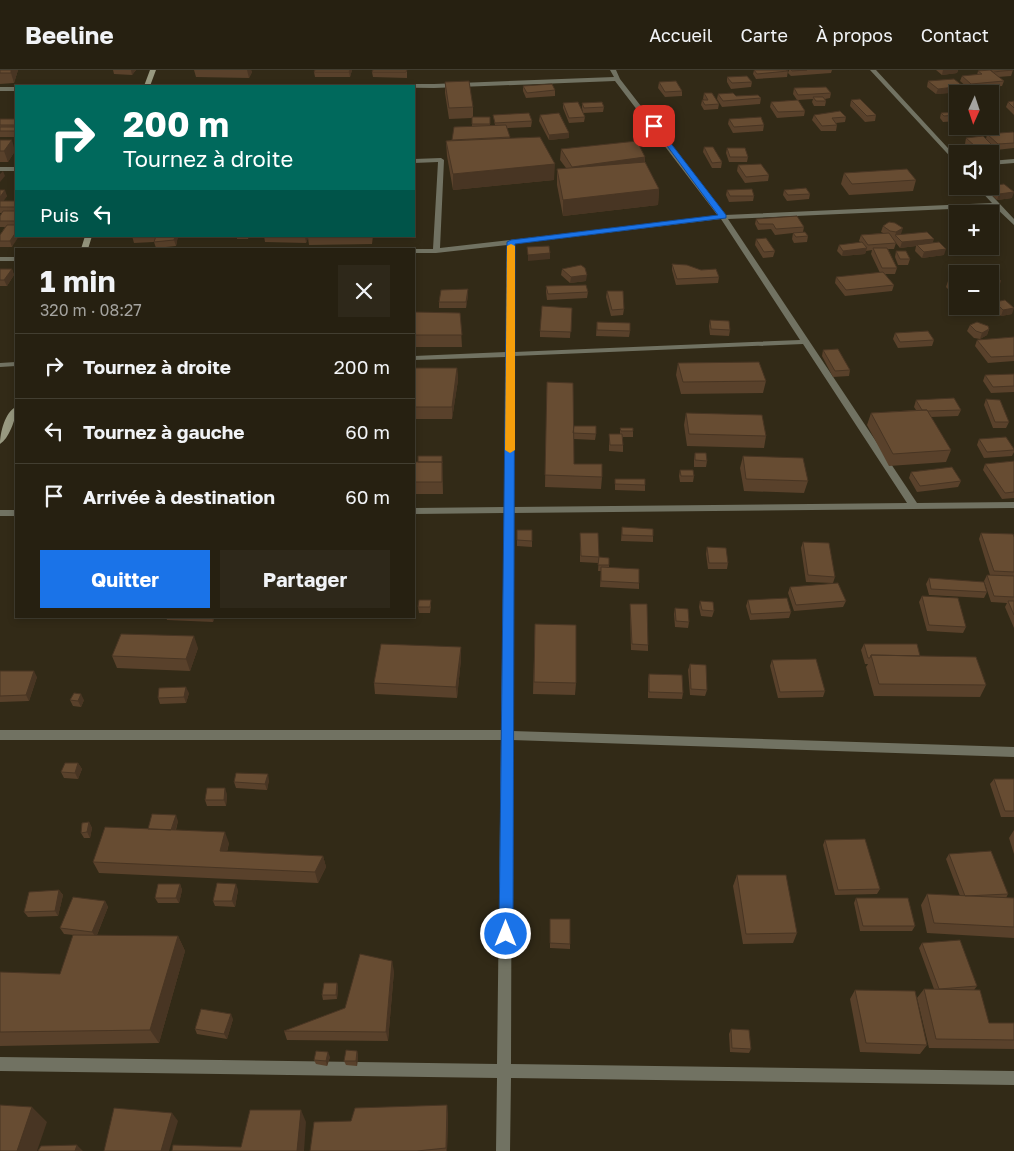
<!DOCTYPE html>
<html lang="fr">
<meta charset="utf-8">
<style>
:root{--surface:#262011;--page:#2e281a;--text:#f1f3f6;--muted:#a4a39f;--line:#423e31;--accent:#1a73e8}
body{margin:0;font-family:"Golos Text",sans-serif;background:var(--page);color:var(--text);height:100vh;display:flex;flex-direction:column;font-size:19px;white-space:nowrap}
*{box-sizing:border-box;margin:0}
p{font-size:16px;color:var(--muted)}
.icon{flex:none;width:28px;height:28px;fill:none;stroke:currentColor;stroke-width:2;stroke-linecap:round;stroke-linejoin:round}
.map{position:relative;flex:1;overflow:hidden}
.details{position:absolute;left:15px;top:178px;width:400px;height:370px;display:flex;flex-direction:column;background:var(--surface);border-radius:0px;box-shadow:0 2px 8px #0003,0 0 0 1px var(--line)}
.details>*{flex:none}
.hud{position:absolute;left:15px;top:15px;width:400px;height:152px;border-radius:0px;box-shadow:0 2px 8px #0003,0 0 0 1px var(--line);background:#00695c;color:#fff;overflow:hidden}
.needle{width:32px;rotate:183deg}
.buttons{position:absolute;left:949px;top:15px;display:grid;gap:10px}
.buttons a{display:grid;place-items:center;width:50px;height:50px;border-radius:0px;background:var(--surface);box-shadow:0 2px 8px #0003,0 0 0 1px var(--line);font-size:25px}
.pin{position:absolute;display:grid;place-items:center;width:42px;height:42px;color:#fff;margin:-21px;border-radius:10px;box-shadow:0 2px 8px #0006}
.me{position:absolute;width:55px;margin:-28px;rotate:0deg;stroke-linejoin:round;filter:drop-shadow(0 0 4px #0008)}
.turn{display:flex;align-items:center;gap:18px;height:105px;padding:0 25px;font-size:22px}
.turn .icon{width:65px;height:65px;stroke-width:2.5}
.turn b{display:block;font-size:35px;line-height:42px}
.then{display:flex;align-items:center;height:48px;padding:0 25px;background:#0003;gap:10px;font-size:19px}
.round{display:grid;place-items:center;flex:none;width:52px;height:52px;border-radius:0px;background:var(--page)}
.summary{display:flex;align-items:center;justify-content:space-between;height:85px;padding:0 25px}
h1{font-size:30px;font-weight:700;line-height:38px}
.action{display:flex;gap:10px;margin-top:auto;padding:10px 25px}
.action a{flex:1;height:58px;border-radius:0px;background:var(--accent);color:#fff;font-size:20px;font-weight:700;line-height:58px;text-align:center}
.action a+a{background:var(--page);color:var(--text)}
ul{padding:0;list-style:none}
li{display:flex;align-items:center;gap:15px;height:65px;padding:0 25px;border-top:1px solid var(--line)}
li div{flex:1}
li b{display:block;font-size:19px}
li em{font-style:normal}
header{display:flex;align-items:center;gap:30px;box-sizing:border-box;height:70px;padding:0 25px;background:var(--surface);border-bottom:1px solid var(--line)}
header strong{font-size:24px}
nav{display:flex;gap:28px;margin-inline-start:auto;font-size:18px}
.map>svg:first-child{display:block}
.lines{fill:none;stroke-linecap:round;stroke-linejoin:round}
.street{fill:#717262;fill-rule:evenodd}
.secondary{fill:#989980;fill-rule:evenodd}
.wall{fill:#59412b}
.shaded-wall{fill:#483523}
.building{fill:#674c32;stroke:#483523}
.route{fill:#1a73e8;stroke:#114b97}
.slow{fill:#f59e0b}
</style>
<header>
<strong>Beeline</strong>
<nav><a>Accueil</a><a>Carte</a><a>À propos</a><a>Contact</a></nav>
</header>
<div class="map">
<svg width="1014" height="1081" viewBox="0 0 1014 1081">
<rect width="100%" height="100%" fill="#322a17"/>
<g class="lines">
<path class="street" d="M610,0H616L620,9L725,145L992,133L976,116H983L1014,149V155L995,137L728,149L917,433L1014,432V438L513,443L512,661L1014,677V687L512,670L511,994L1014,1001V1015L511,1008L510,1081H496L497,1008L0,1001V987L497,994L501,670H0V660H501L504,443L414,444V438L504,437L506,287L414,290V286L506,282L507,175L436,183H414V179H433L438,92L414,93V89L441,88L444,90L440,178L718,146L615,11L434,18L285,16L288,14H434L614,7ZM721,149L800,270L514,282V174ZM803,274L907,433L513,437L514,286Z
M870,0H876L958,89V95Z
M0,17H16V21H0Z
M1014,89V93L990,95V91Z
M0,97H16V101H0Z
M0,187H16V191H0Z
M16,292V296L0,297V293Z
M0,440H16V446H0Z"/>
<path class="secondary" d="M150,0H156L150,16H144Z
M85,166H92L88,179H81Z
M16,337C17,347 9,369 0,374C0,363 5,342 16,337Z"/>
</g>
<path class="wall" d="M0,0H18L14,13L0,14Z
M113,0H136L132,5L114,4Z
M194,0H251L252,2L249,8L196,7Z
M352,0L350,7H315L314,2Z
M407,0V8L373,7L372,2Z
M754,0H786L788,1L787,7L756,9L753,4Z
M789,0H832L831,3L791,6L788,3Z
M936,0H958L957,3L942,5Z
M983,0H1013L1011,6L998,7L1004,11L1002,16L969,19L960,11L962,6L977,5L978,1Z
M727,7L752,12L751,17L731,19L727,12Z
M928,11L962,22L936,24L927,17Z
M445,12L473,37V47H490V55H495L493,45L532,51L531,57L507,58L510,69L554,110L453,120L447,86L446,71L452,70L472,56V48L449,49L445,23Z
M659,12L682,21V26L665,27L658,18Z
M523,16L555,20V26L526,28L523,21Z
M794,18L831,23L830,28L825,29L826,31L825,36H814L812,32L813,29L798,30L805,41L804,46L777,48L770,37L771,32L797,30L793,24Z
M704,23L719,34L718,39L704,40L701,35L702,30H704L703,29Z
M718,24L736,26L761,28L760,34L722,37L717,29Z
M851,30L876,45L875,51L865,52L850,36Z
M1014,31V45L1006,37L1008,32Z
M563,33L585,47L584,52L569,53L563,38Z
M582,33L604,37L603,42L583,43L582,38Z
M958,42V51L943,52L940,48L941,43Z
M540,45L569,68L549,70L539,51Z
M814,45L846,47L845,52L836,53L837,55L836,61H821L812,50Z
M0,49H16V67H0Z
M729,49L764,55L763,61L733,63L728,54Z
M1014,63V78L996,80L992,76L991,80L974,82L965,74L966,68L986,69L987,64Z
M0,70L15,81L8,92H0Z
M704,77L722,92L721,98H712L703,82Z
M727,78L748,87L747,92H729L726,83Z
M561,79L645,87V92L659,119L658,135L563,146L557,115V99L566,98L560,90Z
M738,95L769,105L768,111L745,113L737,101Z
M844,103L916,110L913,121L849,125L841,114Z
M989,116H990L1012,128L997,130L987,121Z
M0,120L7,126L3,131H16V166L12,177H0V165L5,157H0V145V146L2,143H0Z
M727,120L754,126L753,131L729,132L726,125Z
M784,120L810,124L809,129L787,131L783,125Z
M756,149L804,157L803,162L808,166L807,172L794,173L792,169L793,163L775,165L771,159L758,160L755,154Z
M883,156L901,164L899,165L933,173L944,185L922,188L915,181L916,176L900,178L896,173L894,179H888L897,198L895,204H885L894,215L892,221L845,226L835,213L836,207L880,203L871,184L872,180L866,181L865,184L842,186L837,181L839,175L861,173L859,171L861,165L883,163L881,162Z
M132,166H178L176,176L156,178L154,172L134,173Z
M237,166H249L248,169H237Z
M264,166H373L372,174L309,175L308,168L306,173L265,172Z
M756,169L775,181L773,187L763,188L755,175Z
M896,181L910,189L908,195H898L895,187Z
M672,194L719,207L718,213L676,215L672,200Z
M0,199H12L14,205L7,216H0Z
M562,199L586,211L570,213L561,205Z
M958,210L952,223L946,217L948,211Z
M546,216L588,222L587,228L547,230L546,222Z
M607,221L624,239L623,245L611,246L606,227Z
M468,225L466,238H439V232Z
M995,232L1012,244L1001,246L992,238Z
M572,238L570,268L540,267V261Z
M414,242L460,243L462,277H414Z
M710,250L730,260L729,266L710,265L709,256Z
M597,252L630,261L629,267L596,266Z
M970,255L989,259L987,265L980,269L974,268L967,261Z
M895,263L934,270L932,276L898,278L893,269Z
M1014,267V291L988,293L975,276L977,270Z
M823,280L850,300L849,306L833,307L822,286Z
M678,293L766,311L763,323L681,324L676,305Z
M414,298H457L458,310L452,349H414Z
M1014,304V322L991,323L983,311L985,305Z
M547,312L574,356L596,364L595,370L574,369V394L602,407L601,419L545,417Z
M986,329L1009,352L1006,358H993L984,335Z
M916,330L961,340L958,346L931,347L951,380L946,392L889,396L867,355L871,343L916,340L914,337Z
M686,343L766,366L764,378L687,376L684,355Z
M620,358L633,361V367H623V382L609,381V364H620Z
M979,369L1014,379V382L1012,386L984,388L977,375Z
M695,383L707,391L706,397H694V389Z
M442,386L443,424H414V392H418Z
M743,386L808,411L804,423L744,421L740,398Z
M1014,391V428L1002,429L983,400L985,394Z
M680,400L694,406L693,412H680L679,406Z
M911,402L961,411L958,417L917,422L909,408Z
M615,409L645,415V421L615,420Z
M622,457L653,466V472L621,471Z
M517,460H532V477L517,476Z
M580,463L599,487L598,493L580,492Z
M981,463L1014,467V558L1005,537L1007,533L991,532L984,511L987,505H990L979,469Z
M803,472L835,507L833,513L806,512L801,478Z
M707,477L728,493L727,499H708L706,484Z
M599,487L609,488V497L639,513V519L600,517L601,501H598Z
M929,508L987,522L984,528L929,525L926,514Z
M790,517L846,531L843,537L794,541L788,523Z
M922,526L966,557L963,563L927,561L919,532Z
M431,530V536L430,543H419L418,537Z
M748,530L791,542L789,548L750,550L746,536Z
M700,531L714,541L712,547L701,546L699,537Z
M630,534L648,575V581L631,580L630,540Z
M675,538L689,552L688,558L675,557L674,544Z
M166,546H215L213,552L167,550Z
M535,554L576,613L575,625L533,624Z
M864,574L920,586L986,615L980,627L874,626L866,597L868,594H865L861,580Z
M461,577V589L457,628L375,624L374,613Z
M198,578L190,601L117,598L112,586Z
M772,590L825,621L823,627L778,628L770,596Z
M690,594L707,620L705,626L690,625L688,600Z
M0,601L37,607L29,631L0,632Z
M649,604L683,623L682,629L648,628V609Z
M189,623L186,633L160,634L158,628Z
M70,630H84L81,637L73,636Z
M78,693L82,699L78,709L64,708L61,702Z
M994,709H1014V747H1001L990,714Z
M269,710L267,720L236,718L234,712Z
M227,724L226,736H207L205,730Z
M178,751L176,760L229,773L227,782L323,786L326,797L318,813L99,803L93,792Z
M89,752L92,758L90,768H84L81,763Z
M1014,760V784L1009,768Z
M825,770L880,819L877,824L835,825L823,775Z
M949,784L1008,824L1006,828H1014V868L927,863L921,835L927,824L960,826L946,789Z
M737,805L797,863L793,873L743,874L733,816Z
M180,814L182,820L179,833H158L155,828Z
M59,820L63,825L58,846L28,847L24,842Z
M238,820L235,837L215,836L213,831Z
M856,828L915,856L912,861H860L854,833Z
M105,831L108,837L97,865L178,866L185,881L159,973L0,976V902L60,904L74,865L64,864L60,858Z
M550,854L570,874V879L550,878Z
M922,873L977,916L974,920L989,953H1014V979L929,978L917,928L924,919H934L919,878Z
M394,901L388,971L287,970L284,961L345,938Z
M337,913L338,918L337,929L323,930L322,925Z
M855,920L927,975L920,984L860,982L850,929Z
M233,949L227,969L197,964L195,959Z
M731,959L751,979L749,983L730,982L729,964Z
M357,981L358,986L357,996L346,995L344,991Z
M330,987L327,996L316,994L314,990Z
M448,1043L447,1081H310L351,1051Z"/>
<path class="shaded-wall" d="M11,0H18L14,13L11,3Z
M131,0H136L132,5Z
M247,0H251L252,2L249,8Z
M350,0H352L350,7L349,2Z
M943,0H958L957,3L942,5Z
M963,16L962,22L936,24L938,19Z
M569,63V68L549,70V65Z
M12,70L15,81L8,92L4,81Z
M992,75L991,80L974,82L976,77Z
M645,87L644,98L572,108V97Z
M555,94L554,110L453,120V104Z
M3,101L5,106L0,112V104Z
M659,119L658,135L563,146V130Z
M5,120L7,126L0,136V127Z
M1014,122L1012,128L997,130L999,124Z
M903,158L901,164L897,166L895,165V168L896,162Z
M16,162V166H19L12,177L10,171Z
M175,166H178L176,176L174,170Z
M305,166H307L308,168L306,173Z
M934,169L932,175H917L916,176L900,178L902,172Z
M867,178L865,184L842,186L843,181Z
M946,179L944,185L922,188L924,182Z
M550,183V189L528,191V185Z
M12,199L14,205L7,216L4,210Z
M587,205L586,211L570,213L571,207Z
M1001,211L999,217L990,218V212Z
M958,216V222L952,223L954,217Z
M468,219V225L466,238V232Z
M1014,238L1012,244L1001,246L1003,240Z
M989,259L987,265L980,269L982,263Z
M457,298L458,310L452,349V337Z
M212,546H215L213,552Z
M194,566L198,578L190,601L186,589Z
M461,577V589L457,628L456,617Z
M34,601L37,607L29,631L26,625Z
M186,617L189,623L186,633L184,627Z
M81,624L84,630L81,637L78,631Z
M78,693L82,699L78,709L75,703Z
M268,704L269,710L267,720L265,714Z
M225,718L227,724L226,736L224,730Z
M176,745L178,751L172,771L170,765Z
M89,752L92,758L90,768L87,762Z
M225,762L229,773L224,792L220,781Z
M323,786L326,797L318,813L315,802Z
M180,814L182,820L179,833L176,828Z
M236,814L238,820L235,837L232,831Z
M59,820L63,825L58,846L55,841Z
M105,831L108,837L96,867L92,862Z
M178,866L185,881L159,973L150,960Z
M392,891L394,901L388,971L386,962Z
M337,913L338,918L337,929L336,925Z
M231,944L233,949L227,969L224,964Z
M357,981L358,986L357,996L356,991Z
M328,982L330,987L327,996L326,991Z
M447,1035L448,1043L447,1081H446Z
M32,1037L47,1052L37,1081H17Z
M301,1040L306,1052L304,1081H297Z
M172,1043L178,1051L169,1081H161Z
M77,1075L83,1081H75Z"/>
<path class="building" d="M0,0H11V3H0Z
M315,0H350L349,2H314Z
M373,0H407L406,2H372Z
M754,0H786L788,1L757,4Z
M791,0H807L792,1Z
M990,0L1004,11L971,14L962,6L982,4L978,1Z
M991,0H1013L993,2Z
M747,6L752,12L732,13L727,7Z
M954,9L963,16L938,19L928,11Z
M469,11L473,37L449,38L445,12Z
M676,11L682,21L665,22L659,12Z
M552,14L555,20L527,23L523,16Z
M826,17L831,23L798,25L794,18Z
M704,23H712L719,34L705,35L702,30H708Z
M733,23L736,26L758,25L761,28L723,31L718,24Z
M813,27H823L826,31H816Z
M860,29L876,45L867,46L851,30Z
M798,30L805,41L778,42L771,32Z
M1014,31V38L1008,32Z
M578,32L585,47L569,48L563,33Z
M602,32L604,37L584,38L582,33Z
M840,41L846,47L832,48L837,55L822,56L814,45Z
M958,42V45L944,46L941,43Z
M529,43L532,51L495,53L493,45Z
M559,43L569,63L549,65L540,45Z
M472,47H490V54H472Z
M761,47L764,55L734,57L729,49Z
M0,49H16V55H0Z
M506,55L510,67L452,70L454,57Z
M0,57H16V59L14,61H0Z
M1013,62L1014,63V73L998,74L987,64Z
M983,66L992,75L976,77L966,68Z
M540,67L555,94L453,104L446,71Z
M0,70H12L4,81H0Z
M637,71L645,87L572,97L561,79Z
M704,77H713L722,92L712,93Z
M727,78H745L748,87H730Z
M645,92L659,119L563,130L557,99Z
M761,94L769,105L746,107L738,95Z
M907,99L916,110L852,114L844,103Z
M1004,114L1014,122L999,124L990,116Z
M806,118L810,124L788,125L784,120Z
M752,119L754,126H730L727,120Z
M0,120H5L0,127Z
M0,131H16V137H0Z
M3,141H16V151H0V146Z
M797,146L804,157L776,159L773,154H759L756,149Z
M889,152L895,153L903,158L896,162L890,161L883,156Z
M7,155H16V162L10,171H0V165Z
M805,162L808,166L796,167L793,163Z
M927,162L934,169L902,172L895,165Z
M889,163L896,173L868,175L861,165Z
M156,166H175L174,170L154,172Z
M264,166H305V167Z
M766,168L775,181L764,182L756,169Z
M862,172L867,178L843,181L839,175Z
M939,172L946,179L924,182L917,175Z
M549,176L550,183L528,185L527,177Z
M873,178H887L897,198H882Z
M896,181H906L910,189H900Z
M672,194L687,195L701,200L716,199L719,207L677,209Z
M581,195L585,198L587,205L571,207L562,199Z
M0,199H12L4,210H0Z
M883,202L894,215L846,220L836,207Z
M990,206H996L1001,211L990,212Z
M958,210V216L954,217L948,211Z
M586,215L588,222L548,224L546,216Z
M468,219L466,232H439L441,220Z
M607,221H623L624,239L612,240Z
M1005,230L1014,238L1003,240L995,232Z
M542,236L572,238L571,262L540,261Z
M414,242L460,243L462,265H414Z
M710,250L729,251L730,260L711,259Z
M597,252L630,253V261L597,260Z
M977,252L988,256L989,259L982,263L976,261L970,255Z
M928,261L934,270L900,272L895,263Z
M1014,267V286L991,287L977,270Z
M838,279L850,300L835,301L823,280Z
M759,292L766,311L683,312L678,293Z
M414,298H457L452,337H414Z
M1014,304V316L993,317L985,305Z
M547,312L573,313L574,394H602V407L545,405Z
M954,328L961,340L928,341L927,340H922L916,330Z
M986,329L1000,330L1009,352H995Z
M927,340L951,380L893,384L871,343Z
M686,343L762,345L766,366L689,364Z
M574,356H596V364L573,363Z
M620,358H633V361H621Z
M609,364H622L623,375H610Z
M1006,367L1014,379V380L987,382L979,369Z
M695,383H706L707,391L695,390Z
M418,386H442V393V392H418Z
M743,386L803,388L808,411L746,409Z
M1014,391V422L1005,423L985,394Z
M414,392H442V412H414Z
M952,397L961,411L920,416L911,402Z
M680,400H693L694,406H681Z
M615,409H645V415L615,414Z
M622,457L653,459V466L622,465Z
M517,460H532V471L517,470Z
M580,463H598L599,487L581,486Z
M981,463L1013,464L1014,467V502L994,501Z
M803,472L829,473L835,507L808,505Z
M707,477L726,478L728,493H709Z
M599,487L609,488V495H598Z
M601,497L639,499V513L601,511Z
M987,505L1014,506V527L994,526Z
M929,508L984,512L987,522L931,519Z
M838,513L846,531L796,535L790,517Z
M922,526L958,528L966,557L929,555Z
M787,528L791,542L751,544L748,530Z
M419,530H431L430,537H418Z
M700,531L713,532L714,541L702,540Z
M1008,531H1014V545Z
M630,534H647L648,575L632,574Z
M675,538L688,539L689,552L676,551Z
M535,554L576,555V613L534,612Z
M121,564L194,566L186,589L112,586Z
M381,574L461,577L456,617L374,613Z
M864,574H917L920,586L871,585L870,588H868Z
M871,585L976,587L986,615L879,614Z
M816,589L825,621L780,622L772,590Z
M690,594L706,595L707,620L691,619Z
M0,601H34L26,625L0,626Z
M649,604L682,605L683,623L649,622Z
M186,617L184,627L158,628L159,618Z
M74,623L81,624L78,631L70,630Z
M65,693H78L75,703L61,702Z
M236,703L268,704L265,714L234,712Z
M994,709H1014V741H1005Z
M207,718H225L224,730H205Z
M152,744L176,745L171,760L148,759Z
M89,752L87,762L81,763L82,753Z
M105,757L225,762L220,781L323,786L315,802L93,792Z
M865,769L880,819L838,820L825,770Z
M991,781L1008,824L965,826L949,784Z
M737,805H786L797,863L746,864Z
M217,813L236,814L232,831H213Z
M158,814H180L176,828H155Z
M59,820L55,841L24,842L29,822Z
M927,824L1014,828V857L934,853Z
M73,827L105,831L92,862L60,858Z
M856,828H908L915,856H863Z
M550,849H570V874L550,873Z
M73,865L178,866L150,960L0,962V902L60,904Z
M960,870L977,916L939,919L922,873Z
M360,884L392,891L386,962L284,961L345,938Z
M324,913H337L336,925H322Z
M924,919L980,920L989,953H1014V970L936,969Z
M855,920L915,921L927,975L866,973Z
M201,939L231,944L224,964L195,959Z
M731,959L749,960L751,979L732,978Z
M346,980L357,981L356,991H344Z
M316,981L328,982L326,991L314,990Z
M0,1035L32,1037L17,1081H0Z
M447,1035L446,1078L417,1081H310L314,1052L351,1051L355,1038Z
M114,1038L172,1043L161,1081H104Z
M250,1040H301L297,1081H172L173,1075L241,1077Z
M77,1075L75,1081H38L41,1076Z"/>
<path class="route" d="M651,54H656L726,145V148L515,174L513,864L511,869L506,871L501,869L499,864L507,172L511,170L718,145Z"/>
<path class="slow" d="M511,174L515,176V380L510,383L505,380L507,176Z"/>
</svg>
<div class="buttons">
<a><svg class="needle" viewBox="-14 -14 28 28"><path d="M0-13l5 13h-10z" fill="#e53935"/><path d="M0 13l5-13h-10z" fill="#a4a39f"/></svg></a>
<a><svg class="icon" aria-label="sound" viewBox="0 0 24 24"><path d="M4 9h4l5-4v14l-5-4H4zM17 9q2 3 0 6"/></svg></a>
<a>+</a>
<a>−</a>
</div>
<div class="pin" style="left:654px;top:56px;background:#d93025"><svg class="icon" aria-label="arrive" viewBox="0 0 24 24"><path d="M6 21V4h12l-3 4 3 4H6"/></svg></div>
<svg class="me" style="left:506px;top:864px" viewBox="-20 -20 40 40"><circle r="17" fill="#1a73e8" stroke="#fff" stroke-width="3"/><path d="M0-11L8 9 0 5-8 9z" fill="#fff"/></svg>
<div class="hud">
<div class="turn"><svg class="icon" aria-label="right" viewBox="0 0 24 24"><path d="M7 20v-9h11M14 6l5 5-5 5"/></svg><div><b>200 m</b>Tournez à droite</div></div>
<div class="then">Puis<svg class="icon" aria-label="left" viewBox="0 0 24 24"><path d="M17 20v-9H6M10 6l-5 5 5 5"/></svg></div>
</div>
<section class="details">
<div class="summary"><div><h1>1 min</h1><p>320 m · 08:27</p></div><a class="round"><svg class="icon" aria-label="close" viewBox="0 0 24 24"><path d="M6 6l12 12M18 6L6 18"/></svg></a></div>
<ul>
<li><svg class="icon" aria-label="right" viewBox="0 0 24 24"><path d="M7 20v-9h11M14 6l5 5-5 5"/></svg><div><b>Tournez à droite</b></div><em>200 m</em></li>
<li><svg class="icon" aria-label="left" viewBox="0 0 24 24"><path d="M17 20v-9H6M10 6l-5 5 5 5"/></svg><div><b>Tournez à gauche</b></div><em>60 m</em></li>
<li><svg class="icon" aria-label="arrive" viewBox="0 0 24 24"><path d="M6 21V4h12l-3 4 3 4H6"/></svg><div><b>Arrivée à destination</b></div><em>60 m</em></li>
</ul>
<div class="action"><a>Quitter</a><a>Partager</a></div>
</section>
</div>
